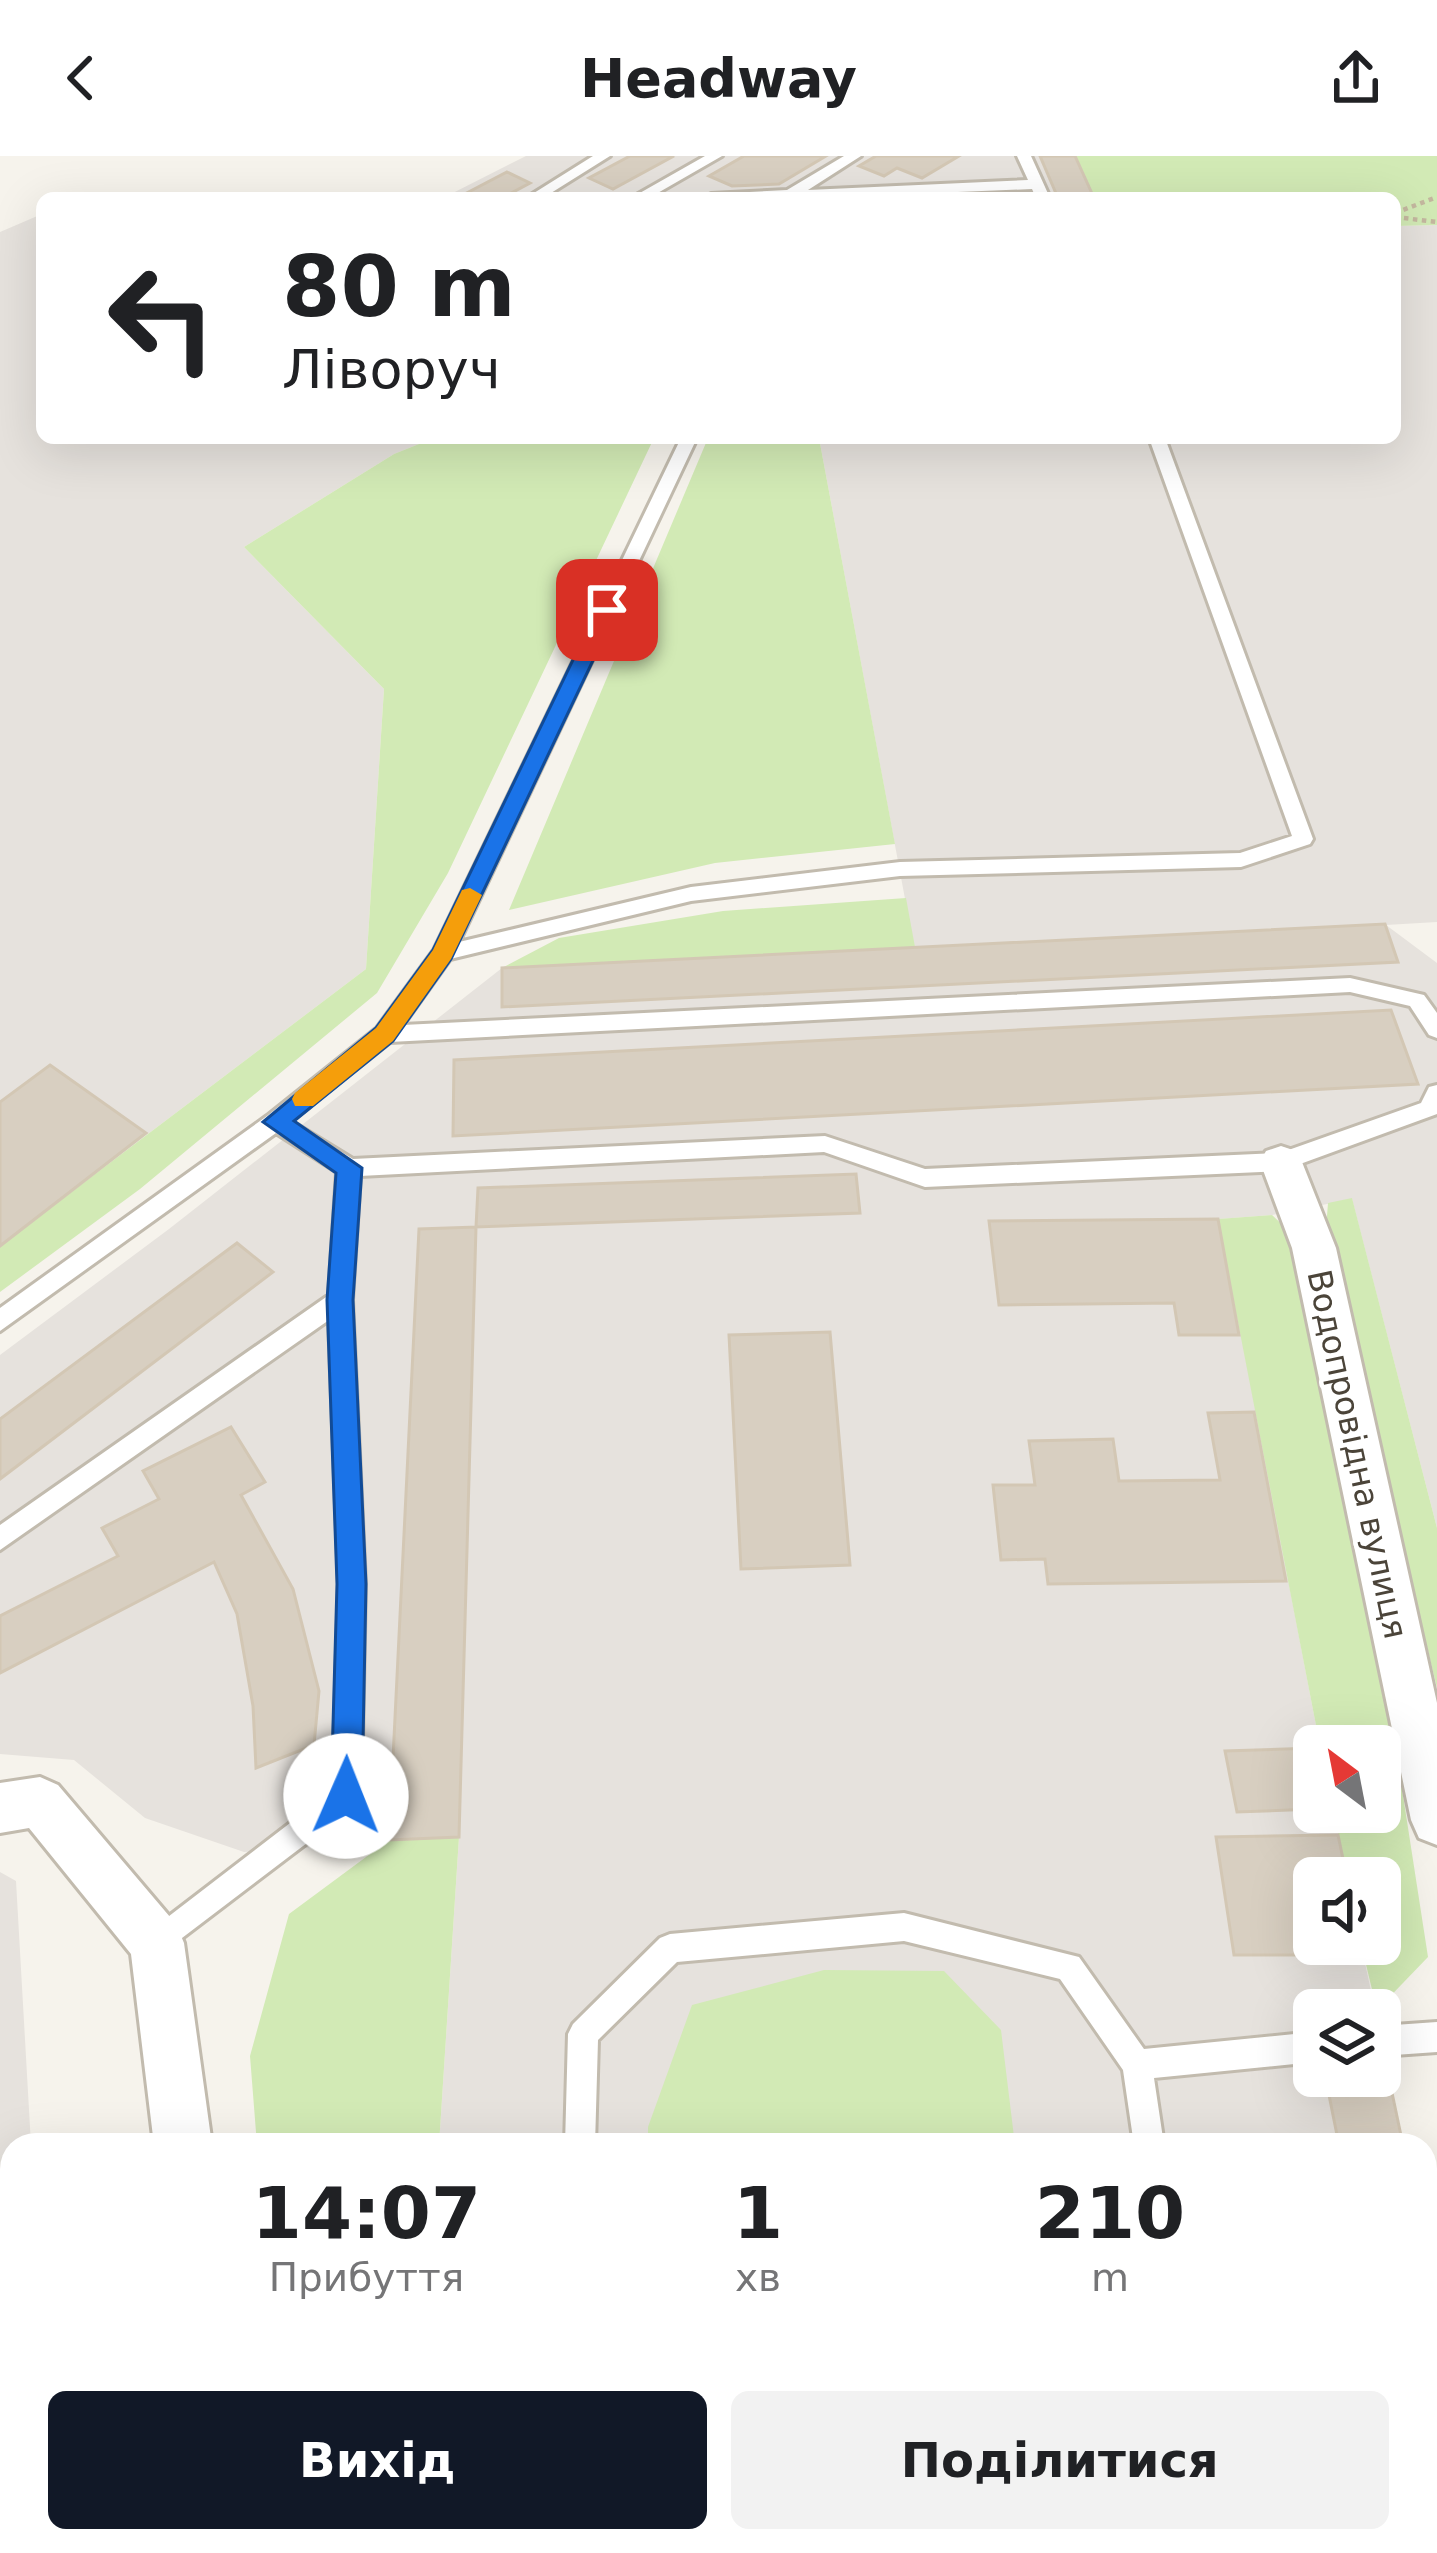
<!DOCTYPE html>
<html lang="uk">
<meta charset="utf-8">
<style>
:root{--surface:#fff;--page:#f2f2f2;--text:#202124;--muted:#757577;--accent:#111827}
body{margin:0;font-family:"DejaVu Sans",sans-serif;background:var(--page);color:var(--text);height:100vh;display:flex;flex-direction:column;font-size:45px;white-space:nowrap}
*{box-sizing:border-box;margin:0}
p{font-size:39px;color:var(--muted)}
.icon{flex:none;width:66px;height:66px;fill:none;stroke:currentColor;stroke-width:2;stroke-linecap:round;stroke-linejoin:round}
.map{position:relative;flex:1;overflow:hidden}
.sheet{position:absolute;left:0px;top:1977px;width:1437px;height:420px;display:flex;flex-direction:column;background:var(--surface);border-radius:36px 36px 0 0;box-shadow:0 12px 48px #0002}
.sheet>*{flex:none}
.guide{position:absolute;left:36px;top:36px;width:1365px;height:252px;border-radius:18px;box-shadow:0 12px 48px #0002;background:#fff;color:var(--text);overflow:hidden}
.needle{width:78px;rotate:328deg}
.controls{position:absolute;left:1293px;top:1569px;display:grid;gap:24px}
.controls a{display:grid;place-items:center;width:108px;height:108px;border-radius:18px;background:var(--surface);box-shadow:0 12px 48px #0002;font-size:60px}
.pin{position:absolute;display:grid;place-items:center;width:102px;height:102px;color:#fff;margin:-51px;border-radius:24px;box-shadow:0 6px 18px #0006}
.me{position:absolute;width:132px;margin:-66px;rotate:1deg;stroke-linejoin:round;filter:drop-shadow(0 0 9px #0008)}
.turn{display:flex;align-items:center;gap:42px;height:252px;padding:0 48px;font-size:54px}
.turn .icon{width:156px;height:156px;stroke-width:2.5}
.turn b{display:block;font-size:84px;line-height:102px}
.eta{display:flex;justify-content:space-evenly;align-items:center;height:204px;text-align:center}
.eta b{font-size:72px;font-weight:700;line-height:84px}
.action{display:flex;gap:24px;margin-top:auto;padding:24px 48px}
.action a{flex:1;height:138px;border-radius:18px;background:var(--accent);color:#fff;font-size:48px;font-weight:700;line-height:138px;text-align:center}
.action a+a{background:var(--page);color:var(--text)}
header{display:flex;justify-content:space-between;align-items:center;height:156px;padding:0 48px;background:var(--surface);font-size:54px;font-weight:700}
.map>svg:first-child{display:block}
.industrial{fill:#e6e2dd}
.green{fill:#d2eab5}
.building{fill:#d8cfc1;stroke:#d3c7b4;stroke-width:3}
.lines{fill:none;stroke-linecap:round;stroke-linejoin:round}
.service-casing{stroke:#c2bbae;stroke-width:6}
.minor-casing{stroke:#c2bbae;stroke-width:6}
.path{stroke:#c4b79f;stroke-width:4.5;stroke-dasharray:4.5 4.5;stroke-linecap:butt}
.service{fill:#fff;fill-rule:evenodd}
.minor{fill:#fff;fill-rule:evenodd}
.route{fill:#1a73e8;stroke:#114b97;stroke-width:3}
.slow{fill:#f59e0b}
.labels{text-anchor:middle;stroke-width:9;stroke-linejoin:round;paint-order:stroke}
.street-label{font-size:33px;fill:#4b4439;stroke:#fff}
</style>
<header><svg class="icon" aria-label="back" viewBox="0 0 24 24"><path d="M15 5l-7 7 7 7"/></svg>Headway<svg class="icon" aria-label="share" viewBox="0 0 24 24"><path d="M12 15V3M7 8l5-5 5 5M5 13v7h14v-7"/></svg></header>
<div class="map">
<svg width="1437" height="2397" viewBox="0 0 1437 2397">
<rect width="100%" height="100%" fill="#f6f3ec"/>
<path class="industrial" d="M526,0H1075L1094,42H443Z
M42,58V282H434L394,298L244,391L384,533L366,813L0,1090V76Z
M1437,69V766L1386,769L1437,807V1372L1352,1043L1272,1059L1219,1063L1320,1590H1314V1656H1334L1347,1722H1314V1788H1361L1375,1854H1314V1920H1380V1877L1403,1989H439L459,1681L244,1696L145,1662L74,1604L0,1598V1199L169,1073L502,812L914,791L819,282H1395V70Z
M0,1716L16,1725L31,1989H12V2385H54V2397H0Z
M1425,2094L1437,2150V2397H412L413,2385H1425Z"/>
<path class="green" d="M1075,0H1437V69L1395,70V42H1094Z
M434,282H654L448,717L377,837L140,1033L0,1136V1090L366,813L384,533L244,391L394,298Z
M708,282H819L895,688L715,707L509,754Z
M906,742L915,791L502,812L559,782L723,755Z
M1352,1042L1437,1372V1532L1326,1073L1328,1047Z
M1272,1059L1288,1074L1389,1549L1428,1801L1377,1854L1361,1788H1380V1722H1347L1334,1656H1380V1590H1320L1218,1063Z
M459,1681L439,1989H257L250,1900L289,1758L389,1684Z
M824,1814L944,1815L1001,1874L1015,1989H648V1971L692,1849Z
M290,2385H413L412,2397H291Z
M645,2385H1061L1063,2397H645Z"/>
<path class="building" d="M630,0H674L613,33L589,22Z
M744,0H826L779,28L732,30L709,20Z
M876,0H959L922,22L897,12L884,20L859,10Z
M1040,0H1075L1094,42H1058Z
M507,16L530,27L502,42H457Z
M1385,768L1398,806L502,851V812Z
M1391,854L1418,928L453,980L454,904Z
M50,909L146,977L0,1090V946Z
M856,1018L860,1057L476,1071L478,1032Z
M1218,1063L1239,1179H1179L1174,1147L999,1149L989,1065Z
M476,1071L459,1681L389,1684L419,1073Z
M237,1087L273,1116L0,1323V1263Z
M830,1176L850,1409L741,1413L729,1179Z
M1254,1256L1286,1425L1048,1428L1045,1403L1001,1404L993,1329H1035L1029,1285L1113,1283L1119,1325L1220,1324L1208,1257Z
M231,1271L265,1326L241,1339L293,1433L319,1535L314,1589L256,1612L253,1550L237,1458L214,1406L0,1517V1460L118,1400L102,1372L159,1343L143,1315Z
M1314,1592V1653L1237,1656L1225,1595Z
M1338,1679L1347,1722H1314V1788H1361L1363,1799H1234L1216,1681Z
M1391,1932L1403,1989H1339L1328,1934Z"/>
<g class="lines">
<g class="service-casing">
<path id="service" d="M593,0H610L543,42H526Z
M705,0H722L649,42H631Z
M844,0H861L808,34L1028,24L1017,0H1031L1050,42H1036L1032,33L812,42H704L711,38L787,34Z
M681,282H697L459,786L691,731L900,706L1240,697L1292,680L1149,282H1165L1313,683L1310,688L1241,711L900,720L691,745L450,803L403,869L1350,822L1424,839L1437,857V882L1429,879L1410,850L1350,836L390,886L291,965L353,1003L825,980L925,1013L1280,997L1421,947L1429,931L1437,929V958L1281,1015L925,1031L824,996L360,1020L352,1144L365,1428L361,1640L357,1649L157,1801L147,1797L143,1787L147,1777L333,1634L339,1428L329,1164L0,1394V1369L329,1139L337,1016L276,977L0,1175V1152L267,960L377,872L434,794Z
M904,1757L1079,1801L1144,1893L1314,1876V1906L1154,1922L1164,1989H1134L1123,1914L1060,1823L904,1785L677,1806L598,1884L595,1989H565L568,1878L573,1868L660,1782L670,1778Z
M1437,1866V1896L1380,1900V1870Z
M550,2385H584L583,2397H549Z"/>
</g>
<g class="minor-casing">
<path id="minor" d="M1281,990L1296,995L1302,1006L1336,1092L1437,1547V1689L1419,1682L1411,1664L1292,1092L1260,1006L1266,995Z
M40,1621L58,1629L176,1768L184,1787L212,1989H154L131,1798L29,1672L0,1677V1627Z
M202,2385H266L267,2397H203Z"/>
</g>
<path class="path" d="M1395,57L1437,41
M1395,61L1437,66"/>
<use href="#service" class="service"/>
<use href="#minor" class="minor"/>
</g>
<path class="route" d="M607,447L617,454L451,803L393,885L294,965L362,1012L353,1144L366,1428L362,1640L358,1651L346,1655L335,1651L331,1640L337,1428L327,1144L336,1017L263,966L376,872L433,794L597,454Z"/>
<path class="slow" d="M470,732L482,739L451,803L393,885L313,950H295L292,943L295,937L376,872L433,794L462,734Z"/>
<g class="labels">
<g class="street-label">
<text transform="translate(1358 1298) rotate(78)" y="12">Водопровідна вулиця</text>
</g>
</g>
</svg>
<div class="controls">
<a><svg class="needle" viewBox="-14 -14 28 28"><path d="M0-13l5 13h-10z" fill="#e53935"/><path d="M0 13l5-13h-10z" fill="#757577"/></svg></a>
<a><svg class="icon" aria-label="sound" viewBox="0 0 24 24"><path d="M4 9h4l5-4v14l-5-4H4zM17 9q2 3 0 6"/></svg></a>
<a><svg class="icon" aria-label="layers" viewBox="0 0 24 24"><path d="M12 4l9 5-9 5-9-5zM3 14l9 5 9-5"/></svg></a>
</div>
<div class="pin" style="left:607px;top:454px;background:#d93025"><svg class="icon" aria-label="arrive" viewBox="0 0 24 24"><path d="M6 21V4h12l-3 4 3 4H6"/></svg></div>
<svg class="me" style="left:346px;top:1640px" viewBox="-20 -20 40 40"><circle r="19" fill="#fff"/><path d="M0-13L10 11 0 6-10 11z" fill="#1a73e8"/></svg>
<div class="guide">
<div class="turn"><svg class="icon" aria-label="left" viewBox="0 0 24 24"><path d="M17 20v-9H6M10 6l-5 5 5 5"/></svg><div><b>80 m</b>Ліворуч</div></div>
</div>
<section class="sheet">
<div class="eta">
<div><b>14:07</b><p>Прибуття</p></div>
<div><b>1</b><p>хв</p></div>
<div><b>210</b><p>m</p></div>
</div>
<div class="action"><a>Вихід</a><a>Поділитися</a></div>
</section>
</div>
